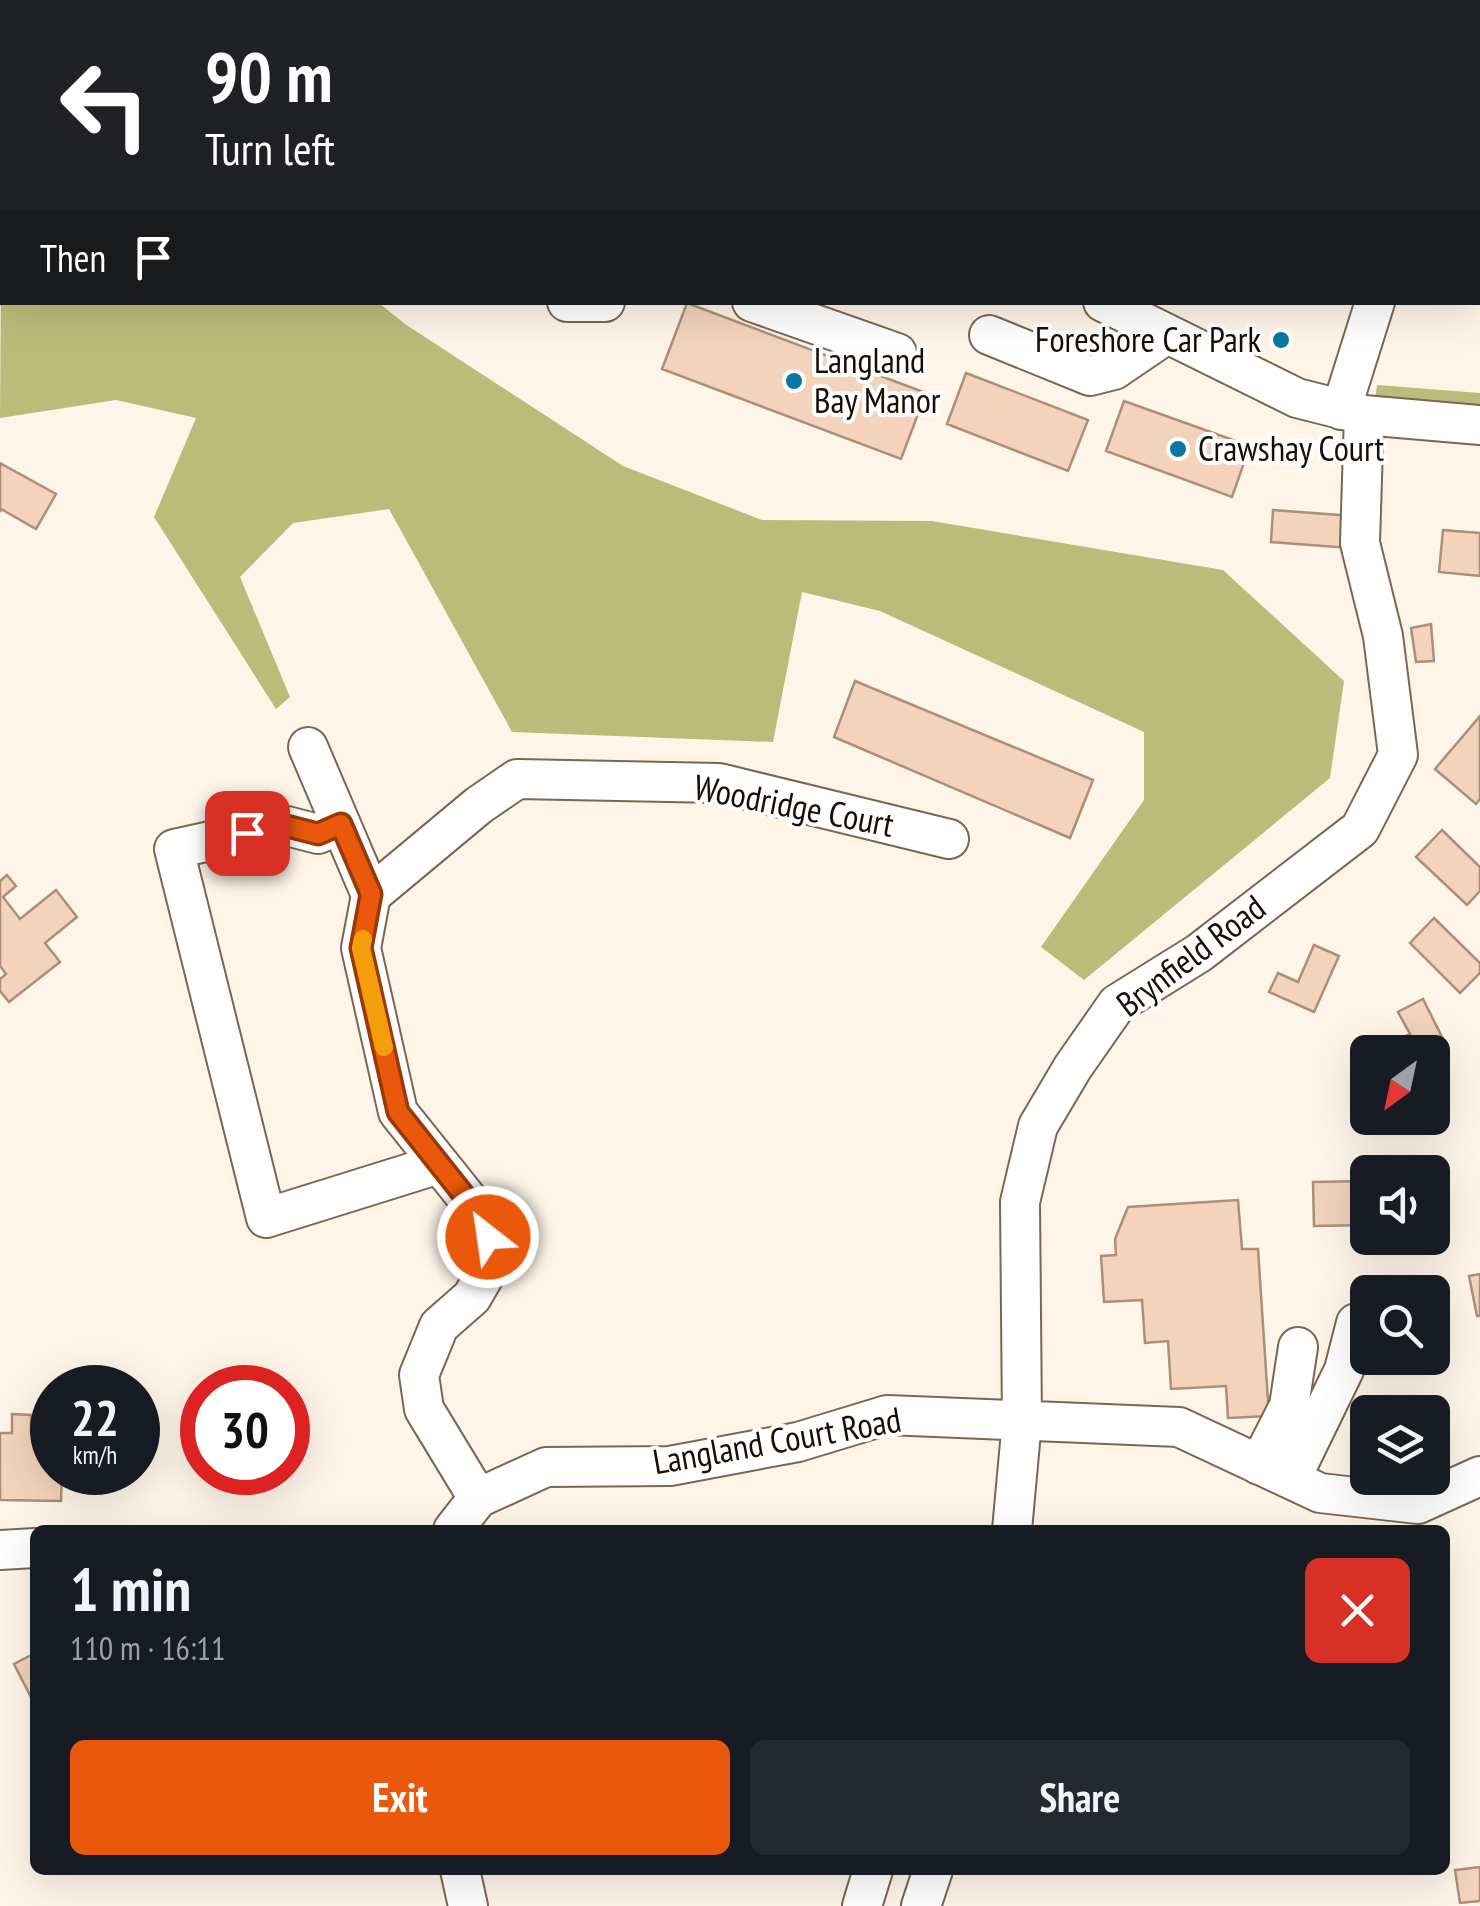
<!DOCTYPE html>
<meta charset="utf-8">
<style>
:root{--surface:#171b24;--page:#242831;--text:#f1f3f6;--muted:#9ea1a6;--accent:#ea580c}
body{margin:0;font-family:"PT Sans Narrow",sans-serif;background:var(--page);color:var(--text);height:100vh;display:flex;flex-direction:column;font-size:38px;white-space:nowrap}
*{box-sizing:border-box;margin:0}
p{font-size:32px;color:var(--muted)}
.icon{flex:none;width:55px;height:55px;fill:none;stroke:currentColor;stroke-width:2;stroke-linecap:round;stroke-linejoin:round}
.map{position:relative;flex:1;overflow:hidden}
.panel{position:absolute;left:30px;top:1525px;width:1420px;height:350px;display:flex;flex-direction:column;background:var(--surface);border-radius:15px;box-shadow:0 10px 40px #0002}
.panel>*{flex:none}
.top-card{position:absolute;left:0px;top:0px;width:1480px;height:305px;box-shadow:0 10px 40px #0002;background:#202124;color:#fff;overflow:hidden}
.needle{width:65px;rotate:213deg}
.controls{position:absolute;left:1350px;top:1035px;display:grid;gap:20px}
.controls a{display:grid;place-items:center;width:100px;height:100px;border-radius:15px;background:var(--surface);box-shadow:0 10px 40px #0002;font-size:50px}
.speed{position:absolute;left:30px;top:1365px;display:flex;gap:20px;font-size:50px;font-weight:700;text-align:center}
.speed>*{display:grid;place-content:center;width:130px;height:130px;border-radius:50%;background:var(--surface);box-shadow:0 10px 40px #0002;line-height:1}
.speed small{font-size:25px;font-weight:400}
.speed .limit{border:15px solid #d22;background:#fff;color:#111}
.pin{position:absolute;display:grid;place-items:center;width:85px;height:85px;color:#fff;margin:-42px;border-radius:20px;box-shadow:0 5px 15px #0006}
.me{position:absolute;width:110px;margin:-55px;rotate:330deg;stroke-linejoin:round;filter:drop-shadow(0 0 8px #0008)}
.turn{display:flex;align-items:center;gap:35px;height:210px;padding:0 40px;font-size:45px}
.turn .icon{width:130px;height:130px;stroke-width:2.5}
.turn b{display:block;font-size:70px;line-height:85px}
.then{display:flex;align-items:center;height:95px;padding:0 40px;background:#0003;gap:20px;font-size:38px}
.round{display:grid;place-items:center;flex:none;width:105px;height:105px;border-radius:15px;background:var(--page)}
.overview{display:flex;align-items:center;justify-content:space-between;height:170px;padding:0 40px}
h1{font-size:60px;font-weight:700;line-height:75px}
.cta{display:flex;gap:20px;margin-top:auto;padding:20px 40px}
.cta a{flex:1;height:115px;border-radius:15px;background:var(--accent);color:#fff;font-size:40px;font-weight:700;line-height:115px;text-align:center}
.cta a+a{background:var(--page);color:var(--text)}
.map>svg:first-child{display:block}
.green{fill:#d5d8a7}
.forest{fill:#babd79}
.sand{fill:#f6ecc7}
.building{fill:#f3d3bc;stroke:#ac8f79;stroke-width:2.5}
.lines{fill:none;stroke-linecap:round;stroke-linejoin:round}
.minor-casing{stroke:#7c664d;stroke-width:42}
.path{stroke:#8c8378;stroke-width:6;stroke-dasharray:5 8;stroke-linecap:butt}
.minor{stroke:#fff;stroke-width:38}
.route-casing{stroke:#983908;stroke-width:25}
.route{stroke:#ea580c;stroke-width:18}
.slow{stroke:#f59e0b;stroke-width:18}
.poi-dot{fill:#0a78a2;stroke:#fff;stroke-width:4}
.labels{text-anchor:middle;stroke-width:8;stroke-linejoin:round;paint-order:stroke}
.poi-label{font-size:35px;fill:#170f05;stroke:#fff;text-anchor:start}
.street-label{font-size:35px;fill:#170f05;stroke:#fff}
</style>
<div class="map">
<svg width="1480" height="1906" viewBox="0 0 1480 1906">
<rect width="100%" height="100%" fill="#fef4e8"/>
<path class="green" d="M287,0H674L682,2H295Z"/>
<path class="forest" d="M2,139V302L379,303L405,324L623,466L762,520L932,521L1223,570L1344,681L1330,778L1084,980L1041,947L1144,800V732L880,611L802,592L773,742L512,732L389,509L293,523L240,577L290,697L276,709L154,517L196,418L116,400L0,418Z
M1377,385L1480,393V407L1375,400Z"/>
<path class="sand" d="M1136,0H1480V16L1478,2Z"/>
<path class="building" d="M687,303L926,393L901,459L662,369Z
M966,373L1088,420L1068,471L947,424Z
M1124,401L1250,446L1232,497L1106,451Z
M0,463L56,494L36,529L1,509L0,512Z
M1273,510L1352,516L1349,548L1271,542Z
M1443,530L1480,533V576L1439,572Z
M1431,624L1434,661L1416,662L1411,628Z
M855,681L1093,780L1070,838L834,737Z
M1480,716V799L1476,804L1435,769Z
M1442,830L1480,867V891L1467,905L1416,857Z
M7,875L16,886L3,897L20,919L56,890L77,917L45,943L60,962L9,1002L0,991V979L6,974L0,966V881Z
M1434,918L1480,963V973L1460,993L1410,943Z
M1314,945L1339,956L1314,1012L1269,992L1278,973L1298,982Z
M1423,999L1446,1045L1431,1052H1395L1390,1043L1410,1034L1398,1012Z
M1368,1181V1225L1314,1226L1313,1182Z
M1238,1200L1242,1249H1258L1269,1416L1228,1418L1226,1386L1171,1389L1168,1341L1145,1343L1142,1300L1104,1302L1101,1256L1116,1255L1115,1239L1128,1207Z
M1480,1274V1316H1477L1469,1276Z
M12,1414L31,1415V1433H52V1472H62L61,1501L0,1500V1433H12Z
M35,1653V1705L14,1664Z
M1480,1867V1901L1460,1903L1455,1870Z"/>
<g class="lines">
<g class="minor-casing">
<path id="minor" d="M33,0L37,2
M567,302H605
M752,302L897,353
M1103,302L1297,398L1364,415L1480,425
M989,335L1090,376L1114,370L1167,334
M1341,410L1375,302
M308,747L371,895L361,948L398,1112L482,1217L495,1257L472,1297L439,1326L419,1375L424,1409L478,1498
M341,824L318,834L283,825L174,849L266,1218L439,1164
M371,895L479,805L517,779L719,783L949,839
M1259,1465L1289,1406L1298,1347
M1291,1479L1344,1370L1356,1323
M453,1530L478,1498L546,1467L670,1466L798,1442L887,1415L1179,1427L1320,1493L1418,1504L1480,1476
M1012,1530L1022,1421L1020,1202L1038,1126L1073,1067L1117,1004L1199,953L1360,829L1398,755L1383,636L1360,543L1364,415
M0,1550L35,1548
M460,1870L468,1906
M862,1906L873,1870
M921,1906L933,1870"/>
</g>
<path class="path" d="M201,0L202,2
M273,0L281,2
M906,0L919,2
M1065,0L1078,2
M411,2V0
M782,2L783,0
M1478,41H1480
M0,255L2,253"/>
<use href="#minor" class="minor"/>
</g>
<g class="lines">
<g class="route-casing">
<path id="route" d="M247,833L283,825L318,834L341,824L371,894L361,948L398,1112L482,1218L488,1237"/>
</g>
<use href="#route" class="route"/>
<path class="slow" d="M363,939L361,948L384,1047"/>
</g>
<g class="poi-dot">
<circle cx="1281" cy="340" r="10"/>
<circle cx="794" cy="381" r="10"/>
<circle cx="1178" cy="449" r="10"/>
</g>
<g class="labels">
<g class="poi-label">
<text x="1261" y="352" text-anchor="end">Foreshore Car Park</text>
<text x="814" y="373">Langland<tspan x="814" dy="40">Bay Manor</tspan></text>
<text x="1198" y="461">Crawshay Court</text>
</g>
<g class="street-label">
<text transform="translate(794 806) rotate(11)" y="12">Woodridge Court</text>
<text transform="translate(1191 956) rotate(-37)" y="12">Brynfield Road</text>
<text transform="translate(777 1441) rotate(-10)" y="12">Langland Court Road</text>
</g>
</g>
</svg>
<div class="controls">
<a><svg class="needle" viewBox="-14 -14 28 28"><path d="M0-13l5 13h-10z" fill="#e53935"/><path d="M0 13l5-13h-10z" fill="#9ea1a6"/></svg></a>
<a><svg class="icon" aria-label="sound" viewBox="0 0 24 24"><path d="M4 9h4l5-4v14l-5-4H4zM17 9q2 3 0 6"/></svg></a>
<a><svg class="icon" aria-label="search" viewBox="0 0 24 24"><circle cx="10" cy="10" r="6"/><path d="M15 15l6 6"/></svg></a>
<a><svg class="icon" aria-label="layers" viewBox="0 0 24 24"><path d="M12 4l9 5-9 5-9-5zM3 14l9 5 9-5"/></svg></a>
</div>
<div class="speed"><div>22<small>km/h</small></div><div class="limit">30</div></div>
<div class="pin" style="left:247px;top:833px;background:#d93025"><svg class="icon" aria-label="arrive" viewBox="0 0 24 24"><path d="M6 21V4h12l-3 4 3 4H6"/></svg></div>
<svg class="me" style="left:488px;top:1237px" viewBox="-20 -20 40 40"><circle r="17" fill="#ea580c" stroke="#fff" stroke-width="3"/><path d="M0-11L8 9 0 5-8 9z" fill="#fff"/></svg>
<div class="top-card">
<div class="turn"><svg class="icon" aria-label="left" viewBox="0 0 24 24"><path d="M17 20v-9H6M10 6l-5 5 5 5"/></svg><div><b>90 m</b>Turn left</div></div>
<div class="then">Then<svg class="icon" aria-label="arrive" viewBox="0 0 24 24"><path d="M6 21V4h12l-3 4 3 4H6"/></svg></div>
</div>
<section class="panel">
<div class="overview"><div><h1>1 min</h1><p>110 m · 16:11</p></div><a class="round" style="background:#d93025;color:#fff"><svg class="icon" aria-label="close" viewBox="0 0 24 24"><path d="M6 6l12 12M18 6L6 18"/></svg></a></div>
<div class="cta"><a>Exit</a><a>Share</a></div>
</section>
</div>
